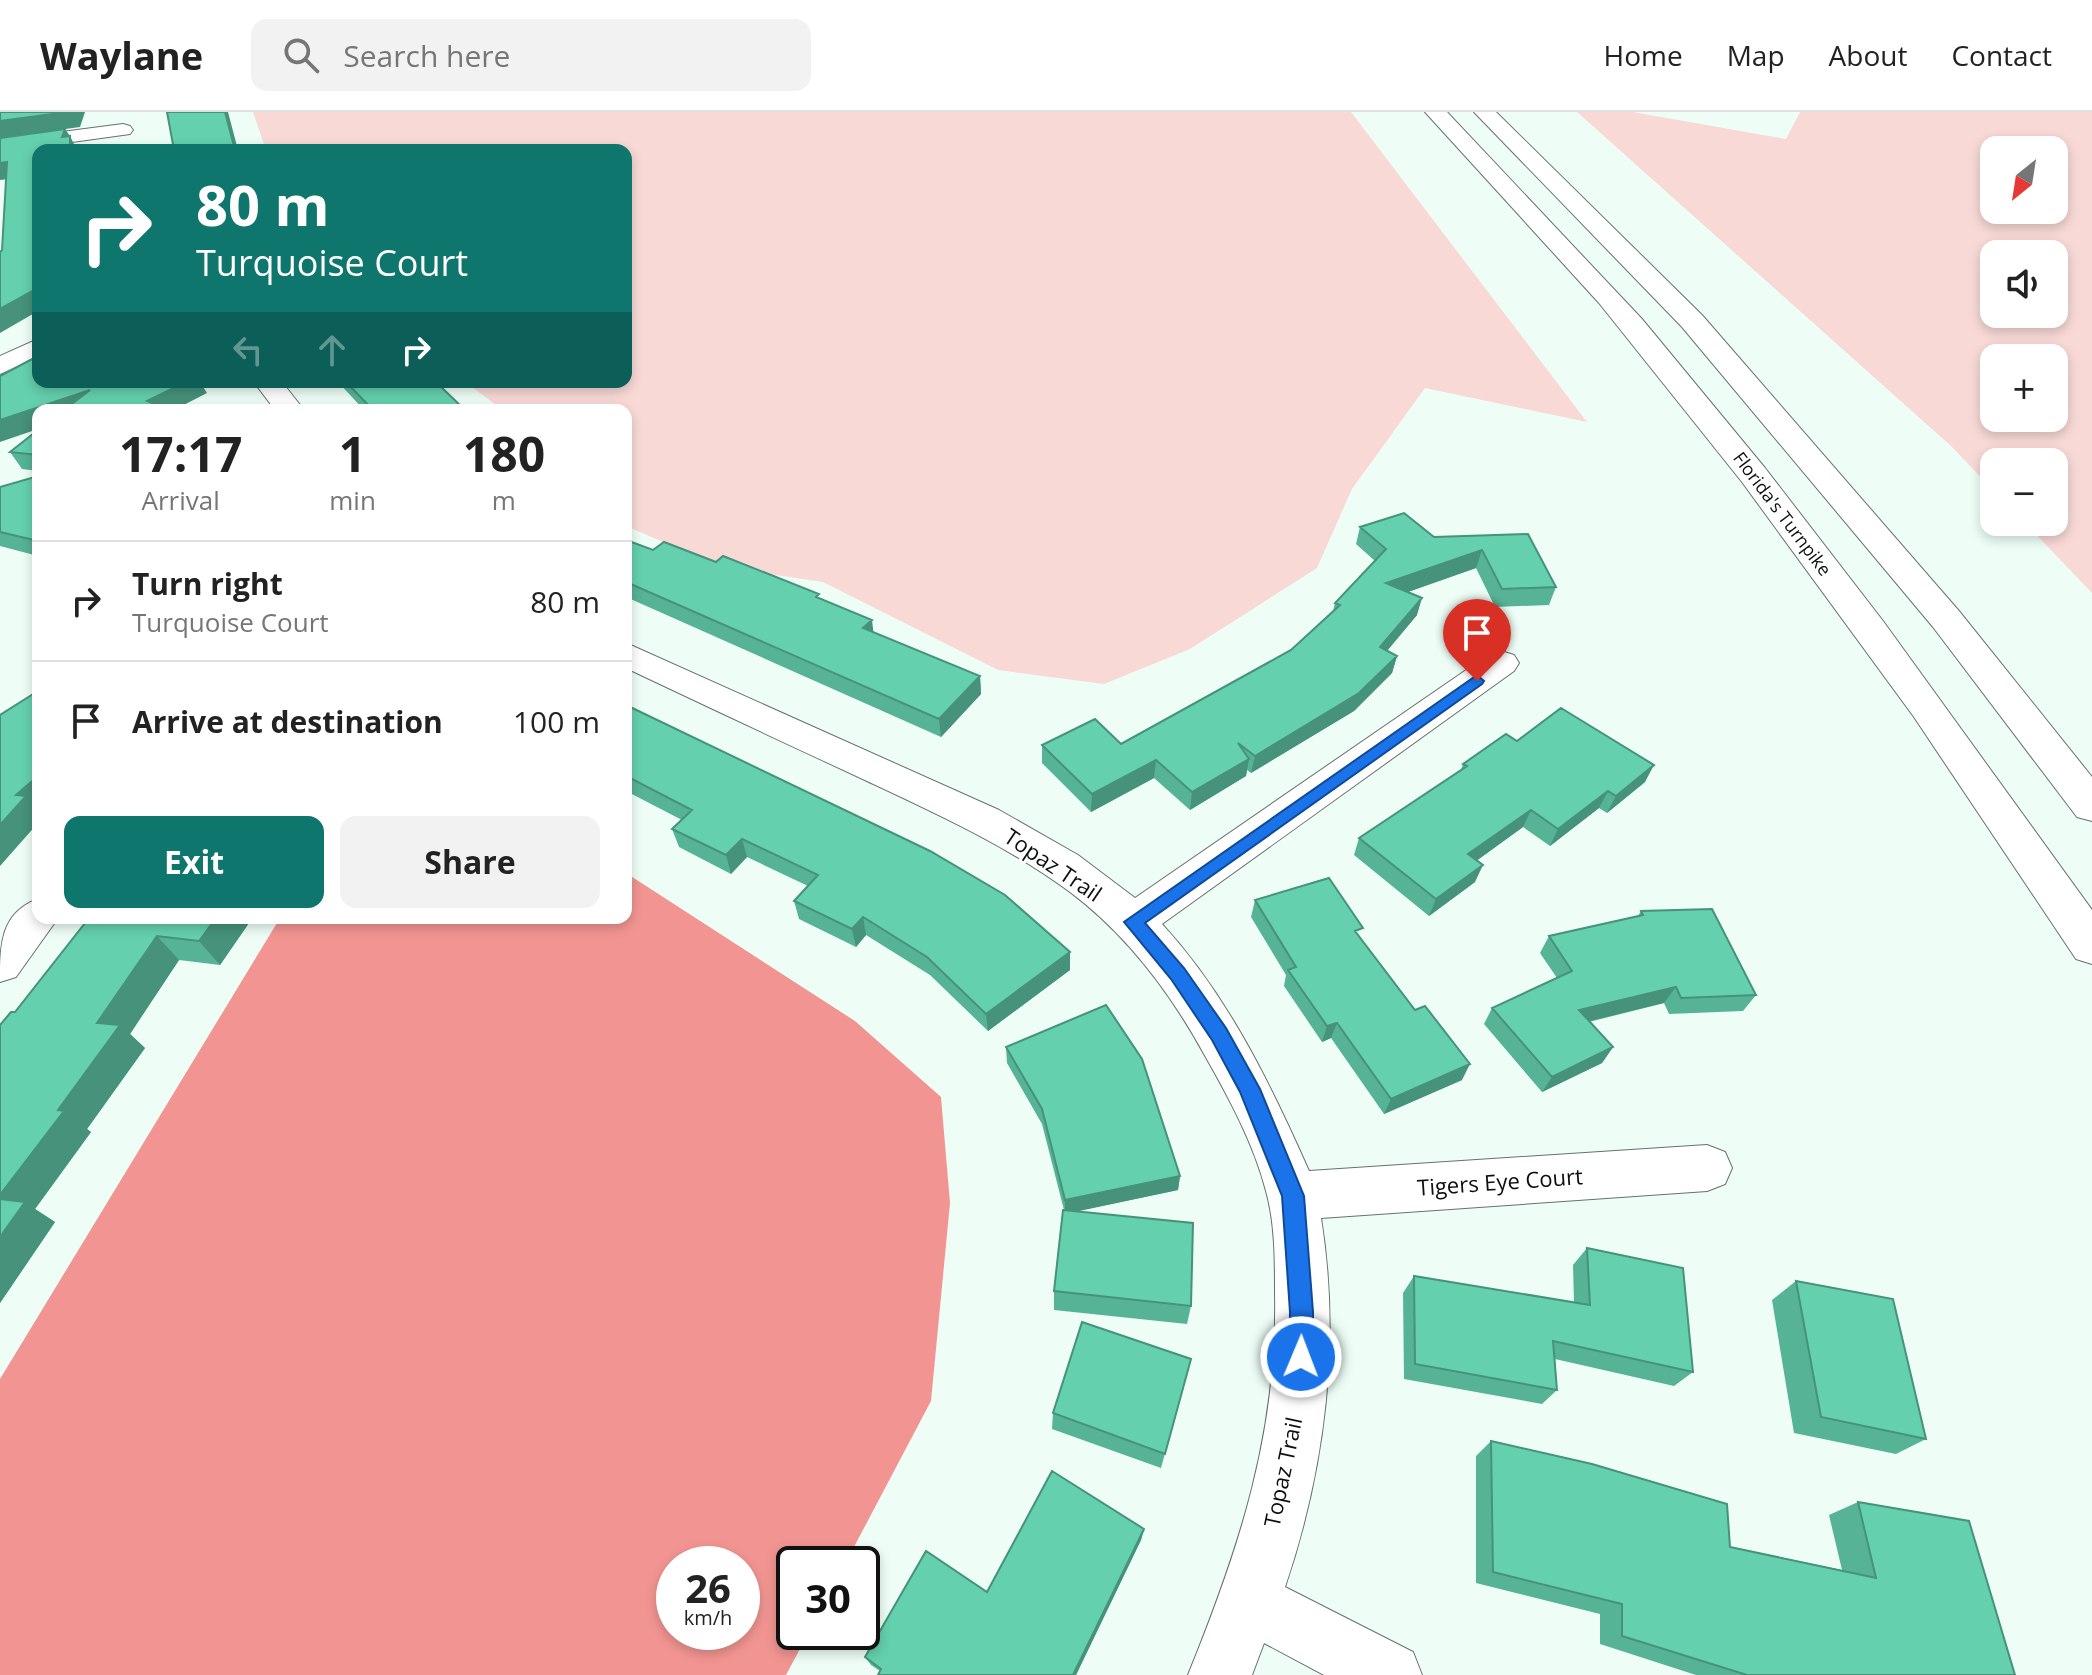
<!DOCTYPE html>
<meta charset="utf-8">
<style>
:root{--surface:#fff;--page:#f2f2f2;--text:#222;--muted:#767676;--line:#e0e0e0;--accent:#0f766e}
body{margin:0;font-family:"Open Sans",sans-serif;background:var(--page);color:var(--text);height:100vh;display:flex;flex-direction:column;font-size:30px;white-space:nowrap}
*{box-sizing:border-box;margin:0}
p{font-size:26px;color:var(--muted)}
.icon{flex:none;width:44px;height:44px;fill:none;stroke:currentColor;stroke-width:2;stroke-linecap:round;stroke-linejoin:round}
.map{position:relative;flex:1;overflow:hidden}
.drawer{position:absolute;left:32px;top:292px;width:600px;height:520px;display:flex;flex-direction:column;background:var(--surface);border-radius:16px;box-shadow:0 4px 12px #0003}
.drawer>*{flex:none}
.hud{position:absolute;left:32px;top:32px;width:600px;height:244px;border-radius:16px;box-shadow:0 4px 12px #0003;background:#0f766e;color:#fff;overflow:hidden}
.needle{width:52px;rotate:210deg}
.tools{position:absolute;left:1980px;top:24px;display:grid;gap:16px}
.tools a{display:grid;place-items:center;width:88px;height:88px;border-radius:16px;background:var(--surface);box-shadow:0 4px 12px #0003;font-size:40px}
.speed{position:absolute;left:656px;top:1434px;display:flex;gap:16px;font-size:40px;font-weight:700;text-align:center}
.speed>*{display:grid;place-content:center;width:104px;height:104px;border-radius:50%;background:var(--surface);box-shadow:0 4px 12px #0003;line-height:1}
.speed small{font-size:20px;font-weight:400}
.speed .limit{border:4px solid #111;border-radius:12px;background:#fff;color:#111}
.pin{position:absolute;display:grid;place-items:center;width:68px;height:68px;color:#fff;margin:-82px -34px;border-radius:50% 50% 50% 0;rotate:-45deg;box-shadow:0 0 8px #0007}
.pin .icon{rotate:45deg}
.me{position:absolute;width:88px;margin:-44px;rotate:1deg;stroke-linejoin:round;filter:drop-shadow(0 0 6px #0008)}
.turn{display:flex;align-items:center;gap:28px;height:168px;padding:0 32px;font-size:36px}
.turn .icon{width:104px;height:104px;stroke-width:2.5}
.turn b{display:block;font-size:56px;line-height:68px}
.lanes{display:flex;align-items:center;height:76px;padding:0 32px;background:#0003;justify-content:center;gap:40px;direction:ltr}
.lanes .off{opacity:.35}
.eta{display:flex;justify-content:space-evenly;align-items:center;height:136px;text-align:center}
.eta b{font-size:48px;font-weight:700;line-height:56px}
.button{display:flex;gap:16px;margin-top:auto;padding:16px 32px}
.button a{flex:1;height:92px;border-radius:16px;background:var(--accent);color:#fff;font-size:32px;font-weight:700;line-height:92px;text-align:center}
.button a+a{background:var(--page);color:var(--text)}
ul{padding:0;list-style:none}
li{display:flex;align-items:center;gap:24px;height:120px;padding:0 32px;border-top:2px solid var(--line)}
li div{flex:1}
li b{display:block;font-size:30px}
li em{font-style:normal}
header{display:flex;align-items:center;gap:48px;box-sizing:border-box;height:112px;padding:0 40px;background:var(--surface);border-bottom:2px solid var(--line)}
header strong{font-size:38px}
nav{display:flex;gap:44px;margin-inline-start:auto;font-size:28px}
.search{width:560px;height:72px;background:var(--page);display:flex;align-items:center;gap:20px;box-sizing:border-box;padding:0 28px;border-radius:16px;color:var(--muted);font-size:30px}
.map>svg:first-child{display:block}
.green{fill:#f8d9d6;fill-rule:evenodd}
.water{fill:#f29592;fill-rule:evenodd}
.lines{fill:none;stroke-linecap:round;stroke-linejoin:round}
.minor-casing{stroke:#64726d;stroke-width:2}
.motorway-casing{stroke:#64726d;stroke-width:2}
.minor{fill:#fff;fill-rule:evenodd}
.motorway{fill:#fff;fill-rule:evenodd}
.wall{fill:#56b396}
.shaded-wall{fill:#46927a}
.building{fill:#64d0ae;stroke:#46927a;stroke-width:2}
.route{fill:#1a73e8;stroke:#114b97;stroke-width:2}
.labels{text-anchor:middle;stroke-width:6;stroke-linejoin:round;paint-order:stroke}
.far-street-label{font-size:18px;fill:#0b110f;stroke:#fff}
.street-label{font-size:22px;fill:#0b110f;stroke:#fff}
</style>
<header>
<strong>Waylane</strong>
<div class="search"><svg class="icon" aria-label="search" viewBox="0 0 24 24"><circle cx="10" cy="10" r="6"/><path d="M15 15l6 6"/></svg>Search here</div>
<nav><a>Home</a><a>Map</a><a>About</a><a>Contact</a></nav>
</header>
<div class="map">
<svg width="2092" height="1563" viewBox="0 0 2092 1563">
<rect width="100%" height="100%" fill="#eefef7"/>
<path class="green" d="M253,0H1351L1587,310L1425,276L1352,377L1317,456L1190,537L1104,572L998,558L823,470L721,455L626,414V298H503L465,270H626V38H266Z
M1577,0H1633L1786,27L1800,0H2092V481L2024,410H2054V350H1994V379L1951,334ZM1994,38H2054V98H1994ZM1994,142H2054V202H1994ZM1994,246H2054V306H1994Z"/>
<path class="water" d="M626,761L855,909L941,985L950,1091L931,1289L845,1452H794V1520H809L786,1563H0V1267L280,806H626ZM742,1452V1520H674V1452Z"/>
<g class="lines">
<g class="minor-casing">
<path id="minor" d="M123,12L130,14L133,18L130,22L0,40V28Z
M38,227V245L0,262V244Z
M254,270H282L304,298H275Z
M626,531L999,698L1078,743L1135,786L1488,543L1501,539L1514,543L1519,551L1514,559L1162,812C1228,884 1270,971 1309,1059L1707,1033L1725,1040L1732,1056L1725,1072L1707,1079L1321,1106C1341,1230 1325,1357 1285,1475L1413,1540L1422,1563H1324L1264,1531L1252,1563H1188C1240,1435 1278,1320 1275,1180C1275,1147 1275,1111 1266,1079C1254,1032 1228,984 1204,942C1170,880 1127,823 1070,780C1008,734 937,702 867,669C787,632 706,594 626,556Z
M38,787V806H58L16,865L0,870C0,833 0,801 38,787Z"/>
</g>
<g class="motorway-casing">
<path id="motorway" d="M1425,0H1447L1642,207L1765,356L1883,509L2092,798V852L2076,847L1914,605L1742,370L1599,191Z
M1474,0H1496L1702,203L1959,499L2092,665V709L2077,705L1933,515L1682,215Z"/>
</g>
<use href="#minor" class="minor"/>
<use href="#motorway" class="motorway"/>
</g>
<path class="wall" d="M338,270H436L465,298H364Z
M38,318V359L22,357L10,340Z
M38,364V444L0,434V375Z
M1360,415L1434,425L1528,422L1556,475L1549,493L1495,495L1476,456L1408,480L1417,503L1387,539L1397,544L1392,561L1354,599L1251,661L1247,658L1246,664L1190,698L1154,666L1091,700L1042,651V633L1121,632L1291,538L1333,499L1335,491L1375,449L1356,432Z
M626,428L653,438L716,450L819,486L874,520L980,564L981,582L941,625L626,485Z
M626,593L1070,858L988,919L930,863L866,823L856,835L799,807L794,789L808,774L747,745L731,762L679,735L672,717L682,708L626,679Z
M1517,629L1645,670L1607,701L1599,696L1550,734L1523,715L1476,749L1475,770L1429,804L1354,743L1359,726L1461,658L1463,652Z
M1255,788L1360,825L1462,968L1384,1002L1331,926L1322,930L1284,874L1286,863L1251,805Z
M1641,799L1756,883L1743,899L1669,902L1664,891L1589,910L1613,935L1602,951L1542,980L1484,912L1492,896L1557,866L1540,841L1549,824L1638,804Z
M89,806L249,811L220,853L179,848L130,922L145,936L87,1017L91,1020L35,1097L55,1110L0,1191L15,900Z
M1006,935L1180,1064L1178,1078L1077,1099L1191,1194L1187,1212L1054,1198V1179L1064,1098L1042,1012L1007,951Z
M1587,1136L1693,1260L1674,1274L1555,1247L1557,1278L1542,1292L1404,1267L1403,1181L1414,1164L1574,1191L1573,1153Z
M1796,1169L1926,1327L1896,1342L1794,1321L1772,1188Z
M1191,1247L1161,1356L1052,1317L1053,1301Z
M1491,1329L1730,1435L1842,1458L1829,1403L1858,1390L2015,1563H1696L1600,1532V1502L1476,1471V1344Z
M1144,1417L1141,1428L1076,1563H878L880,1559L871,1553L865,1545L987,1480Z"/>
<path class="shaded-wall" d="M67,0H85L80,15L0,26V9Z
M225,0H228L238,38H235Z
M65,17L70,24L77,38H70L62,25Z
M7,50L17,66L0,68V51Z
M38,176V199L0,221V197Z
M186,270H200L207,281L174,298H151L147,289Z
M90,278L93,298H38V317L0,330V308Z
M1482,438L1476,456L1382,489L1386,471Z
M1422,486L1417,503L1375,553L1380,535Z
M872,508L874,525L863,516Z
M1397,544L1392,561L1354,599L1251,661L1255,644Z
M980,564L981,582L941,625L939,607Z
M1249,647L1246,664L1190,698L1192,680Z
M1156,648L1154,666L1091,700L1092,682Z
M1654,653L1645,670L1607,701L1616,684Z
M38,664V711L0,754V713L16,683Z
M1608,679L1599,696L1550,734L1558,717Z
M1531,698L1523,715L1461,760L1468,742Z
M742,727L747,745L731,762L726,743Z
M1483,753L1475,770L1429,804L1436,787Z
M863,805L866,823L856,835L852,817Z
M216,806H245L249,811L220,853L199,829Z
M157,824L179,848L130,922L145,936L87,1017L91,1020L35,1097L55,1110L0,1191V1083L58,998L97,911Z
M1070,840V858L988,919L986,902Z
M1676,875L1664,891L1569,914L1579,898Z
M1337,911L1331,926L1322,930L1327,914Z
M1613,935L1602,951L1542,980L1552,965Z
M1470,952L1462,968L1384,1002L1391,987Z
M1180,1064L1178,1078L1065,1102V1088Z
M1144,1417L1141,1428L1076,1563H1073Z"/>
<path class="building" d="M0,0H67L0,9Z
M167,0H225L235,38H174Z
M65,17L62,25L70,24V38H38V176L0,197V140L2,138L7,50L0,51V26Z
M38,244V270H186L147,289L159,294L151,298H64L90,278L0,308V264Z
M346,270H436L465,298H373Z
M38,318V343L10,340Z
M38,364V429L0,420V375Z
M1404,401L1434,425L1528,422L1556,475L1502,477L1482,438L1386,471L1422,486L1380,535L1397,544L1359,581L1255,644L1238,631L1249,647L1192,680L1156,648L1092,682L1042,633L1095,607L1121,632L1291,538L1340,493L1335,491L1386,437L1360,415Z
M626,428L653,438L664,430L716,450L723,444L819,482L816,485L872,508L863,516L980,564L939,607L626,470Z
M38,579V664L16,683L26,684L0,713V603Z
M626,593L930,739L1005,783L1070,840L986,902L927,845L863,805L852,817L794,789L818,763L742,727L726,743L672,717L692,698L626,664Z
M1561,596L1654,653L1616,684L1608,679L1558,717L1531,698L1468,742L1483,753L1436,787L1359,726L1467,654L1463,652L1506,622L1517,629Z
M1329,766L1363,816L1355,819L1415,898L1425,894L1470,952L1391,987L1337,911L1327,914L1288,858L1296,855L1255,788Z
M1712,797L1756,883L1681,886L1676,875L1579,898L1613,935L1552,965L1492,896L1572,859L1549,824L1643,803L1641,799Z
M89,806H216L199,829L157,824L97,911L120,913L58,998L64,999L0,1083V913L11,900H15Z
M1106,893L1142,947L1180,1064L1065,1088L1042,997L1006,935Z
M0,1087L25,1090L0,1125Z
M1063,1098L1193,1111L1191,1194L1054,1179Z
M1587,1136L1683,1156L1693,1260L1553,1229L1557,1278L1415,1252L1414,1164L1590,1193Z
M1796,1169L1893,1187L1926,1327L1821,1305Z
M1082,1210L1191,1247L1165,1342L1053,1301Z
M1491,1329L1592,1352L1727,1392L1730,1435L1876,1466L1858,1390L1969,1409L2015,1563H1747L1622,1524V1492L1493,1460Z
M1052,1359L1144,1417L1073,1563H878L881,1557L865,1545L926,1439L987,1480Z"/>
<path class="route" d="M1477,563L1484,569L1482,572L1145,811L1184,856L1226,916L1260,977L1304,1084L1313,1200V1245L1309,1254L1301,1257L1292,1254L1289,1245L1290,1200L1282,1084L1240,980L1212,928L1171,867L1124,810Z"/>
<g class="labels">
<g class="far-street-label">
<text transform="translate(1782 402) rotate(53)" y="6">Florida's Turnpike</text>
</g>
<g class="street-label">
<text transform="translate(1053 753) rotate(34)" y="8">Topaz Trail</text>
<text transform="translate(1500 1070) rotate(-4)" y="8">Tigers Eye Court</text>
<text transform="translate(1283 1360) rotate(-78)" y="8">Topaz Trail</text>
</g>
</g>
</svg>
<div class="tools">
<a><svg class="needle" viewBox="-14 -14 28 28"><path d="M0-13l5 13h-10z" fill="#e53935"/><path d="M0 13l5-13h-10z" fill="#767676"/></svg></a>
<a><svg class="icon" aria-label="sound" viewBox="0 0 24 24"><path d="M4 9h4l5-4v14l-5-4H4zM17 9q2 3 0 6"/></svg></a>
<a>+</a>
<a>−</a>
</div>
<div class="speed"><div>26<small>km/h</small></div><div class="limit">30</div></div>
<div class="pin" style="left:1477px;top:569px;background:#d93025"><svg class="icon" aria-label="arrive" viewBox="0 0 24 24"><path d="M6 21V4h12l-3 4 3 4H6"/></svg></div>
<svg class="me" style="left:1301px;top:1245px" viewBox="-20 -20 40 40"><circle r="17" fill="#1a73e8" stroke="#fff" stroke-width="3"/><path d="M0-11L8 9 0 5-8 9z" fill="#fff"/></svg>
<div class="hud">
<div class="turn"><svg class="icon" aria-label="right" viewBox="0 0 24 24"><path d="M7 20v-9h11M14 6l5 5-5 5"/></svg><div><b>80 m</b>Turquoise Court</div></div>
<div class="lanes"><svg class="icon off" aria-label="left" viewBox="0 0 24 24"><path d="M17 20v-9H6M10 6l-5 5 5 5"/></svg><svg class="icon off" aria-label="ahead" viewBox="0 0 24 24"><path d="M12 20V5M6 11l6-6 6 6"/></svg><svg class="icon" aria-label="right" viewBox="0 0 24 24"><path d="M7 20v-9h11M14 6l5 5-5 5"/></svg></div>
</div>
<section class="drawer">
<div class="eta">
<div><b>17:17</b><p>Arrival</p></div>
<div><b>1</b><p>min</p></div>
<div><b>180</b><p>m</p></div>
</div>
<ul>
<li><svg class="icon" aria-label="right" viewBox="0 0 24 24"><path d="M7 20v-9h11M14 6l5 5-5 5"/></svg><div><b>Turn right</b><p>Turquoise Court</p></div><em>80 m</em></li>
<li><svg class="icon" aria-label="arrive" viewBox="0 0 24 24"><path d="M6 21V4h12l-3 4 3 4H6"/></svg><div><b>Arrive at destination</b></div><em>100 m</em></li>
</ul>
<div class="button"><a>Exit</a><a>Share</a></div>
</section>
</div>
